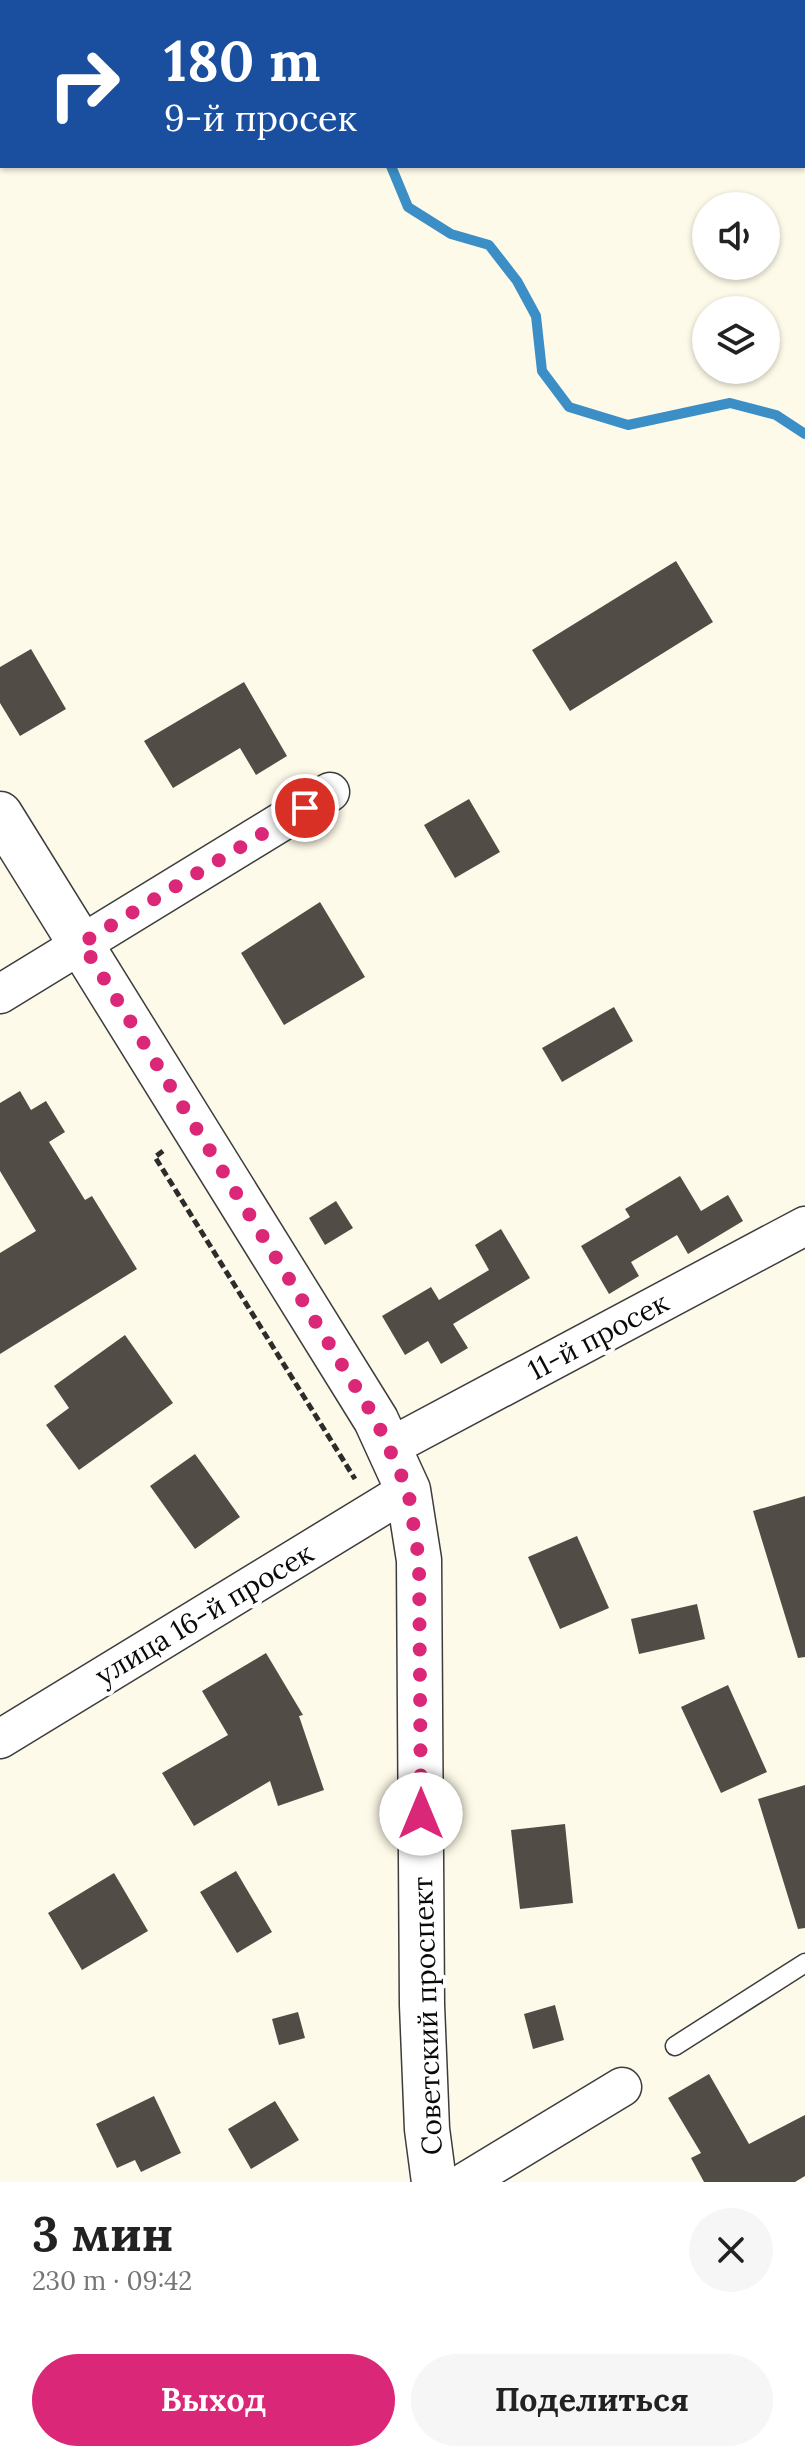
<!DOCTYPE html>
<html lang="ru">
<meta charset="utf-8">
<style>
:root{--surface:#fff;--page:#f6f6f6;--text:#222;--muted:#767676;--accent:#db2777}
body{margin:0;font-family:Lora,serif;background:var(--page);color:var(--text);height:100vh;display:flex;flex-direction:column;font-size:30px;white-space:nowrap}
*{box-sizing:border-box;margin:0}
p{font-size:26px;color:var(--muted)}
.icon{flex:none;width:44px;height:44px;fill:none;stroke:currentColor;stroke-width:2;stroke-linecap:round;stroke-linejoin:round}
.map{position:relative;height:2182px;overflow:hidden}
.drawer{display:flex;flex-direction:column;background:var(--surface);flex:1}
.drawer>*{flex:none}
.hud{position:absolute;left:0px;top:0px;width:806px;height:168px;box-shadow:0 2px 6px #0004;background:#1a4fa0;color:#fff;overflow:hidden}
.controls{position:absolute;left:692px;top:192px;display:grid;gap:16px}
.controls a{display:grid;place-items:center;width:88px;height:88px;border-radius:50%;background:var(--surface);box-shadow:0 2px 6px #0004;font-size:40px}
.pin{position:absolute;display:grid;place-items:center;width:68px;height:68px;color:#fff;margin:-34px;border:4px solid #fff;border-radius:50%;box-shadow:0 2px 8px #0007}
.me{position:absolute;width:88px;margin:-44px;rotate:0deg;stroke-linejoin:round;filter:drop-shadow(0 0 6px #0008)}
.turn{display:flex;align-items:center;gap:28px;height:168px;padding:0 32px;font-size:36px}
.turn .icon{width:104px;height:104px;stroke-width:2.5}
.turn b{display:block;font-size:56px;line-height:68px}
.round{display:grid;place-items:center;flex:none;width:84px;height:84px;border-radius:42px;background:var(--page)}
.head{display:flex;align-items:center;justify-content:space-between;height:136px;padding:0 32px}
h1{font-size:48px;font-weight:700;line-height:60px}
.cta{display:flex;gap:16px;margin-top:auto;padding:16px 32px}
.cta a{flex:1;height:92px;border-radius:48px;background:var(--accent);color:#fff;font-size:32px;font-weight:700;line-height:92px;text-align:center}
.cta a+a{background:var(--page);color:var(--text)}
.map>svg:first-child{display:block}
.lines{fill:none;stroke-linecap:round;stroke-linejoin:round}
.stream{stroke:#3b8ec6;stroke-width:10}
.building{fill:#524c47}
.service-casing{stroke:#3d3d3d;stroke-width:21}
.minor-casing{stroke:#3d3d3d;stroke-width:41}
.tertiary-casing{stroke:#3d3d3d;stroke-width:47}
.path{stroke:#2c2c2c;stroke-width:5;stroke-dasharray:8 4;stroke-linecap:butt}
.service{stroke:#fff;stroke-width:18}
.minor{stroke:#fff;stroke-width:38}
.tertiary{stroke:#fff;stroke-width:44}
.route{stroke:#db2777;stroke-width:14;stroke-dasharray:0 25.2}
.labels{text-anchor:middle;stroke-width:8;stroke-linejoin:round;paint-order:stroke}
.street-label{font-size:28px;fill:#0a0a0a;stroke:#fff}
</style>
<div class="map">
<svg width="805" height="2182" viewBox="0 0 805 2182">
<rect width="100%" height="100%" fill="#fefae9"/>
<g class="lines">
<path class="stream" d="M72,0L74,2
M391,166L408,207L451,234L489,245L517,281L536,316L542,371L569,407L628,425L730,403L776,415L805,434"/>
</g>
<path class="building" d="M676,561L713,622L570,711L532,650Z
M31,649L66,709L20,736L0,703V667Z
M244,682L287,756L256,775L240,748L173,788L144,741Z
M469,799L500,852L455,878L424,825Z
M320,902L365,977L284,1025L241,953Z
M614,1007L633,1041L562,1082L542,1048Z
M20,1091L31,1110L46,1101L65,1132L49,1142L85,1200L92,1196L137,1269L0,1354V1253L36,1231L0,1171V1103Z
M680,1176L701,1211L728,1195L743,1221L688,1254L677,1235L631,1262L639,1276L609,1294L581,1246L630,1217L625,1209Z
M336,1201L353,1228L325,1245L309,1218Z
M501,1229L530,1278L453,1324L468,1348L441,1364L428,1341L405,1355L382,1316L431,1287L439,1300L489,1270L475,1245Z
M125,1335L173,1403L79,1470L46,1425L69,1408L54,1386Z
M195,1454L240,1517L195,1549L150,1486Z
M805,1496V1657L798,1658L753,1511Z
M577,1536L609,1608L560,1629L528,1557Z
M697,1604L705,1639L639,1654L631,1619Z
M266,1653L303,1715L299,1716L324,1790L278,1806L270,1781L194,1826L162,1773L228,1735L202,1691Z
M728,1685L767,1772L721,1793L681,1707Z
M805,1785V1928L798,1929L758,1799Z
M565,1824L573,1903L520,1909L511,1830Z
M236,1871L272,1932L237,1953L200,1892Z
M114,1873L148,1931L82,1970L48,1913Z
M555,2005L564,2040L533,2049L524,2014Z
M298,2012L305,2038L279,2045L272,2019Z
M709,2074L749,2144L805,2115V2176L795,2182H704L691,2158L701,2153L668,2098Z
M154,2096L181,2153L141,2172L135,2160L117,2168L96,2124Z
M275,2101L299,2140L251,2169L228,2129Z"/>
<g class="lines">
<g class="service-casing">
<path id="service" d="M675,2046L805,1963"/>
</g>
<g class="minor-casing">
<path id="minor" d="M0,994L330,792
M390,1447L805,1226
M0,1739L408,1490
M465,2182L622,2087"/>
</g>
<g class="tertiary-casing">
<path id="tertiary" d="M0,814L376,1420L408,1490L419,1560L422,2005L427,2129L434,2182"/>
</g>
<path class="path" d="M163,1151L155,1157L355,1479"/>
<use href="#service" class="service"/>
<use href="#minor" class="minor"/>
<use href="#tertiary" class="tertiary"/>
</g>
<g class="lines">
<path class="route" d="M305,808L82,943L376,1420L408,1490L419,1560L421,1814"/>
</g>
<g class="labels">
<g class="street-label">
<text transform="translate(598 1336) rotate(-28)" y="10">11-й просек</text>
<text transform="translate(204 1614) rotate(-31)" y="10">улица 16-й просек</text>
<text transform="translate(427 2016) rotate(-92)" y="10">Советский проспект</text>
</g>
</g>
</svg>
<div class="controls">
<a><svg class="icon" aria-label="sound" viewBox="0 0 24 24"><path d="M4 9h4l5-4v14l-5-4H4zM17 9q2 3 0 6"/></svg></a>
<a><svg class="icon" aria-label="layers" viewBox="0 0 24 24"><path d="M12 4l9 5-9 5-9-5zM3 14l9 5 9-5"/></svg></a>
</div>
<div class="pin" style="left:305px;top:808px;background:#d93025"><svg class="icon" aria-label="arrive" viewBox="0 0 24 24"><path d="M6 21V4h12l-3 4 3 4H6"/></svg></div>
<svg class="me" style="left:421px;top:1814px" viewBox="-20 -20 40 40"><circle r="19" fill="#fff"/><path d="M0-13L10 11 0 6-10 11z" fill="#db2777"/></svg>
<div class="hud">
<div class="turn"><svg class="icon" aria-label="right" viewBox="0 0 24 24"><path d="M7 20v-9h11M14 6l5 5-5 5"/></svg><div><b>180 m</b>9-й просек</div></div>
</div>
</div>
<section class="drawer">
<div class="head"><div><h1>3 мин</h1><p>230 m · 09:42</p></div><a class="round"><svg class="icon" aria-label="close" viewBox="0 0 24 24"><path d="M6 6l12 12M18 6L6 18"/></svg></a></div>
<div class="cta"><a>Выход</a><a>Поделиться</a></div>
</section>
